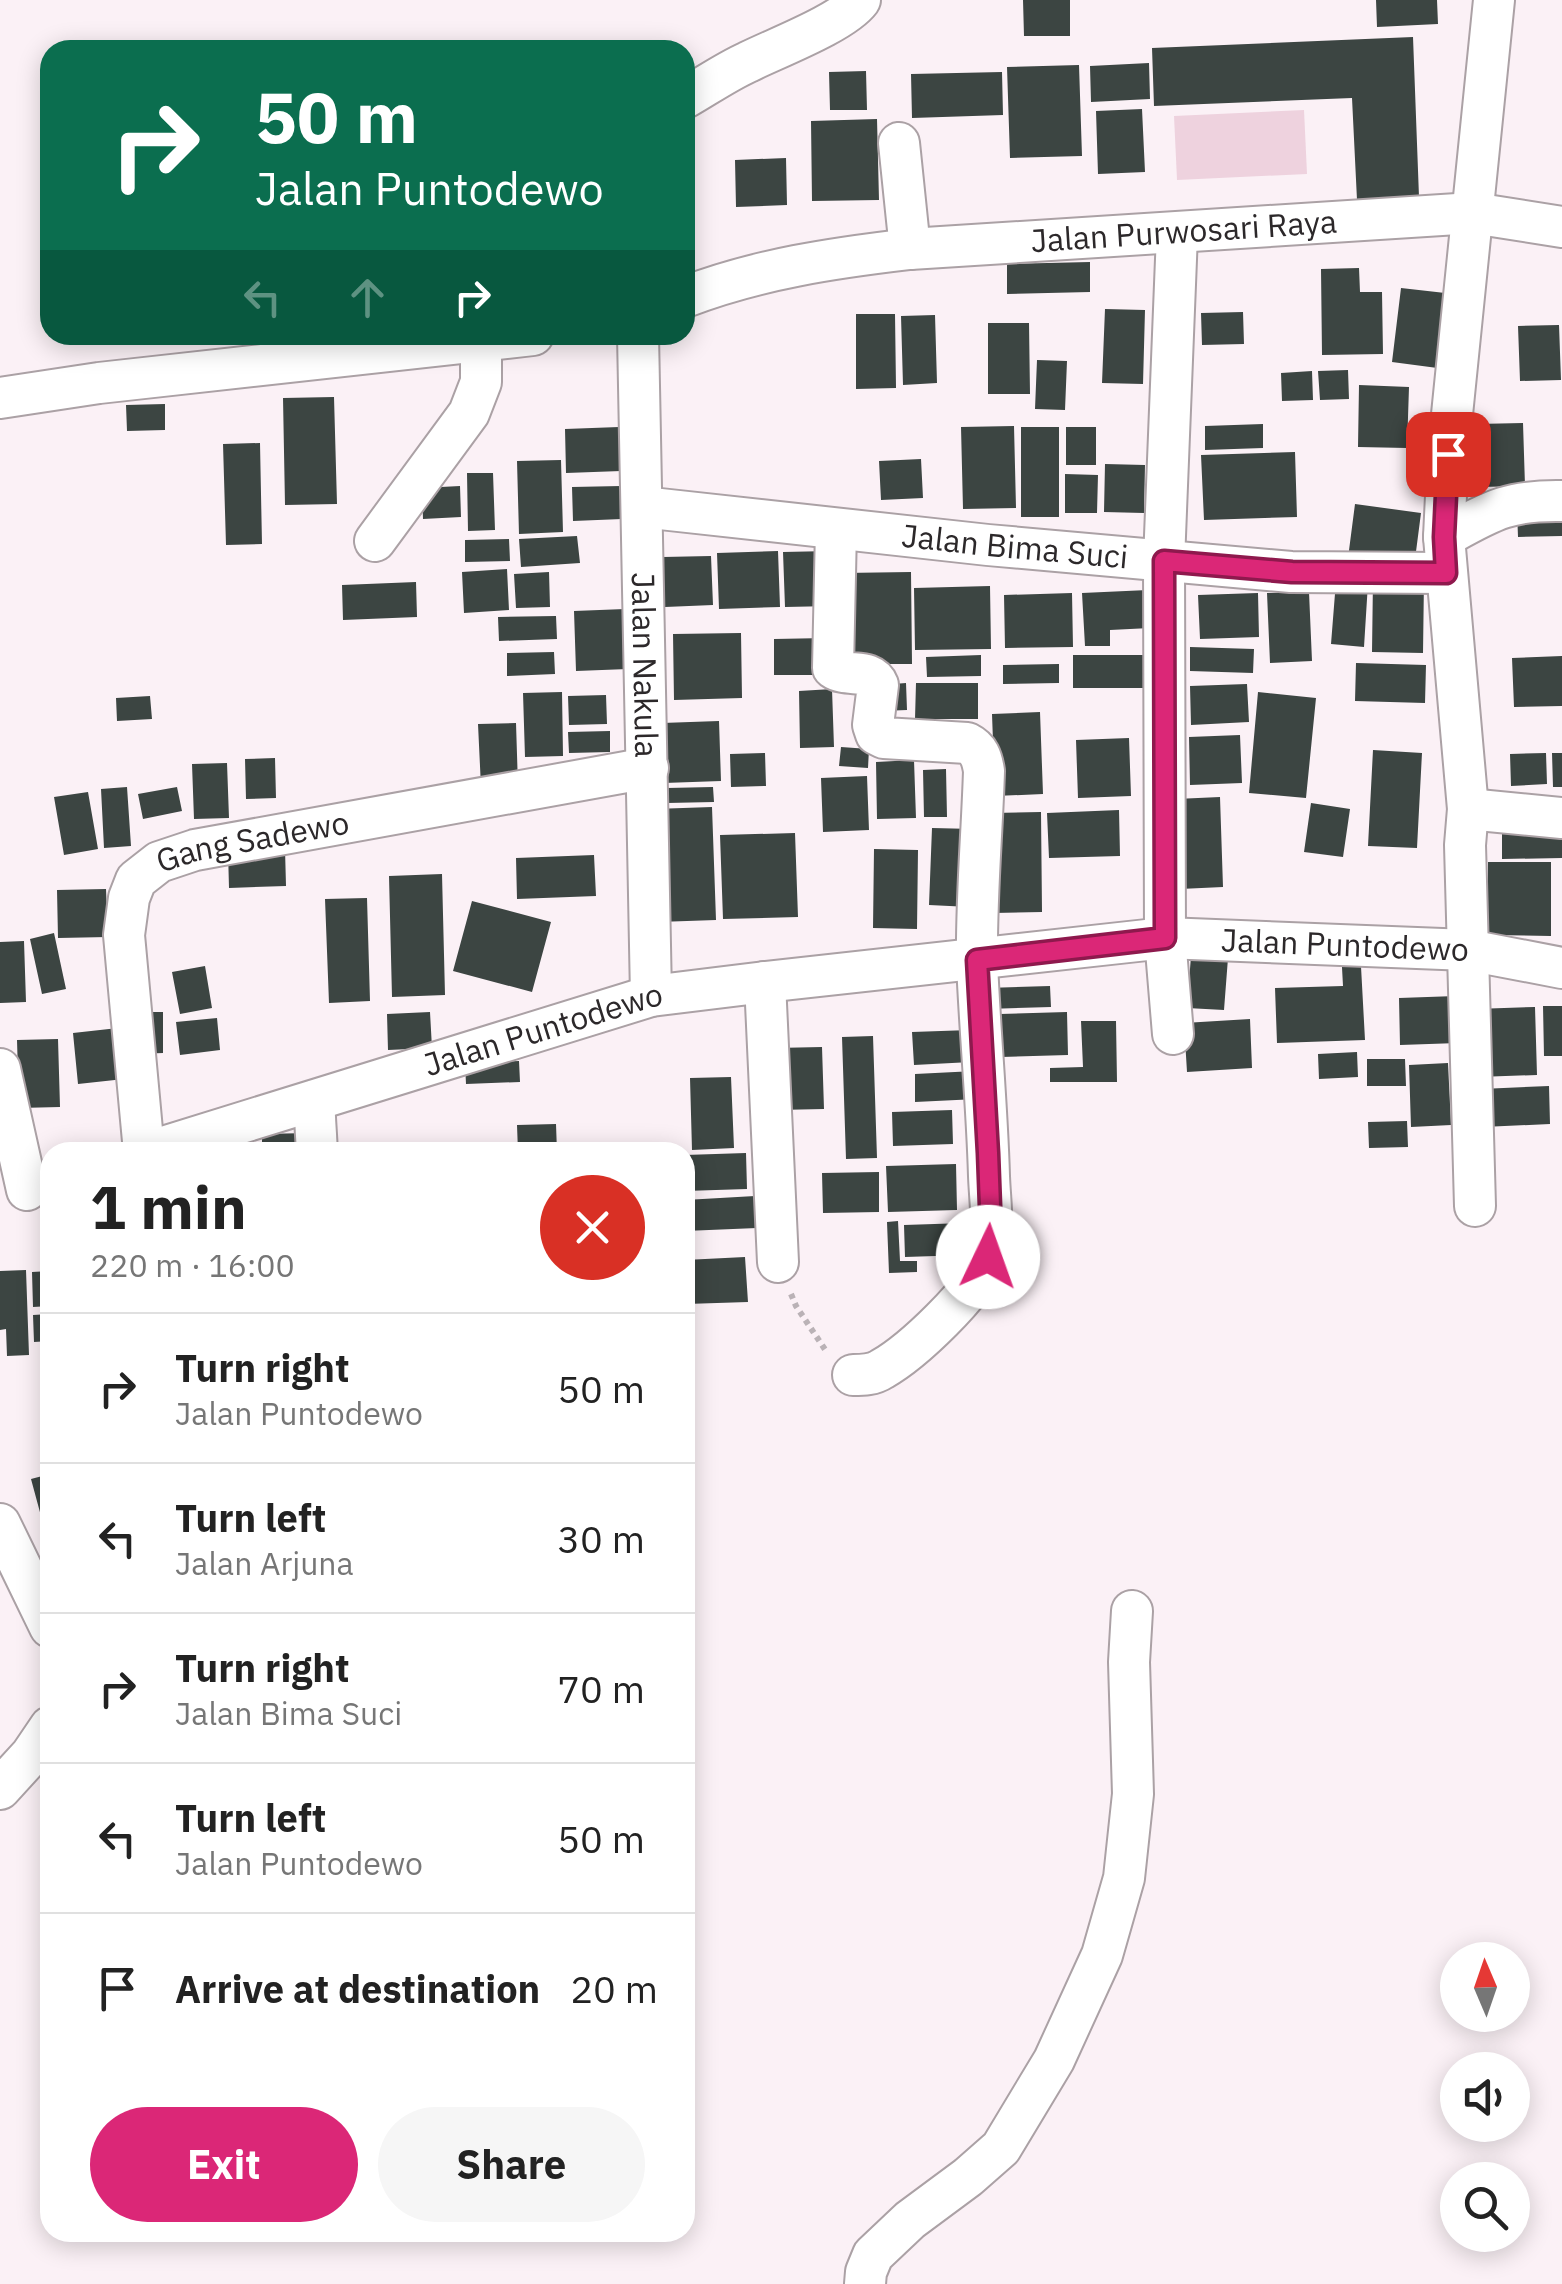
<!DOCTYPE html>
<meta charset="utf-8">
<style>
:root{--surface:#fff;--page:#f6f6f6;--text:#222;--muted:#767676;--line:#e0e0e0;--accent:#db2777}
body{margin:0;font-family:"IBM Plex Sans",sans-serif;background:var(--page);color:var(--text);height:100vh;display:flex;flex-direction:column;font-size:38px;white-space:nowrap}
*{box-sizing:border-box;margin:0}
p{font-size:32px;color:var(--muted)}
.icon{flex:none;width:55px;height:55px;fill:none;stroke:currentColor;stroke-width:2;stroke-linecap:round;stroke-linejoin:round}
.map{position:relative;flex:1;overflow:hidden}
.details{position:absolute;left:40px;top:1142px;width:655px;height:1100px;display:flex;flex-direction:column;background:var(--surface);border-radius:30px;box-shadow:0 5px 25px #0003}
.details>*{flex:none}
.guide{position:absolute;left:40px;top:40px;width:655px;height:305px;border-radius:30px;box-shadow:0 5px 25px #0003;background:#0b6e4f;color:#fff;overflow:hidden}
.needle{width:65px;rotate:358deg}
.controls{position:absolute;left:1440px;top:1942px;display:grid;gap:20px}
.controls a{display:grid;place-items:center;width:90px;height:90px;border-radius:50%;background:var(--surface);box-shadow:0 5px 25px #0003;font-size:50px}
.pin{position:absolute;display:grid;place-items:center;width:85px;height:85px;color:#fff;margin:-42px;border-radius:20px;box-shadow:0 5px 15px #0006}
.me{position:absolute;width:110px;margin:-55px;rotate:3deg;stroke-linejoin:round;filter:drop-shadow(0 0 8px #0008)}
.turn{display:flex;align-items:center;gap:35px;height:210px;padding:0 50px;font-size:45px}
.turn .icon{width:130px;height:130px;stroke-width:2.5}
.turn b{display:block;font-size:70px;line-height:85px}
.lanes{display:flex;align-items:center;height:95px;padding:0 50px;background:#0003;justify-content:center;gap:50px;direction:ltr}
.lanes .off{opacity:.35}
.round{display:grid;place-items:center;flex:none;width:105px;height:105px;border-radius:52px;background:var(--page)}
.overview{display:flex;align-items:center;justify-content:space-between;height:170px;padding:0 50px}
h1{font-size:60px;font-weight:800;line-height:75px}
.primary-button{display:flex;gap:20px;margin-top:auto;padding:20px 50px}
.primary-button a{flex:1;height:115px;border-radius:60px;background:var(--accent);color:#fff;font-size:40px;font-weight:800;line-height:115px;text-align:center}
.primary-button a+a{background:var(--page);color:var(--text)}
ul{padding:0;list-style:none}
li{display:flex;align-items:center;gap:30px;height:150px;padding:0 50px;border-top:2px solid var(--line)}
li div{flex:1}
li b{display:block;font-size:38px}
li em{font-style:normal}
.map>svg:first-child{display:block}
.green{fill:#eed2de}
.building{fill:#3c4542}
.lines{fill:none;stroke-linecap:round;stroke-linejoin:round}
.minor-casing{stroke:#aba1a5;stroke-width:44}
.path{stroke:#bab2b6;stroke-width:6;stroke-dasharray:5 5;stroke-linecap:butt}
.minor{stroke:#fff;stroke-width:40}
.route-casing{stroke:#8e194d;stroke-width:25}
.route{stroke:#db2777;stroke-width:18}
.labels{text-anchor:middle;stroke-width:10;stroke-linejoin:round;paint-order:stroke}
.street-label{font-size:32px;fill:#2c282a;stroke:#fbf1f6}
</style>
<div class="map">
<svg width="1562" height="2284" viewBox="0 0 1562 2284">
<rect width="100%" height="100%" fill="#fbf1f6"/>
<path class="green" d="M1304,110L1307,174L1177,180L1174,116Z"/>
<path class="building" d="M1023,0H1070V36H1024Z
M1376,0H1437L1438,24L1377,27Z
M1413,37L1419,197L1357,200L1352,98L1154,106L1152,48Z
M1149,63L1150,99L1091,102L1090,66Z
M1079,65L1082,156L1010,158L1007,67Z
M866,71L867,110H830L829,72Z
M1002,72L1003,115L912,118L911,74Z
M1142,109L1145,172L1098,174L1096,111Z
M877,119L879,200L812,201L811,121Z
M786,158L787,205L736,207L735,160Z
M1090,262V292L1007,294V264Z
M1359,268L1360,292H1382L1383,354L1322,355L1321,269Z
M1401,288L1454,294L1445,369L1392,362Z
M1105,309L1145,310L1143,384L1102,383Z
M1243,312L1244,344L1202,345L1201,313Z
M856,314H895L896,388L856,389Z
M935,315L937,383L903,385L901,316Z
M988,323H1029L1030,394H988Z
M1559,325L1561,380L1520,381L1518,326Z
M1037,360L1067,361L1065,410L1035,409Z
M1348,370L1349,399L1320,400L1318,371Z
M1312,371L1313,400L1282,401L1281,373Z
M1359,385L1409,387L1407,448L1358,447Z
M334,397L337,504L285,505L283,398Z
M165,404V430L127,431L126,405Z
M1523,423L1525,486L1479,487L1477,424Z
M1263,424V448L1205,450V426Z
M1014,426L1016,508L963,509L961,427Z
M619,427L621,471L566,473L565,429Z
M1021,427H1059V517H1021Z
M1066,427H1096V465H1066Z
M260,443L262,544L226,545L223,444Z
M1295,452L1297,517L1204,520L1201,455Z
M921,459L923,498L881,500L879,461Z
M561,460L563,532L519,534L517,461Z
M1105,464L1145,465L1144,513L1104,512Z
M467,473H493L495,530L468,531Z
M1065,474L1098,475L1097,513H1065Z
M460,486L461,517L423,519L422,488Z
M621,486L622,519L573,521L572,487Z
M1355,504L1421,513L1414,567L1348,558Z
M1562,508V536L1518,537L1517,510Z
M577,536L580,563L521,567L519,539Z
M509,539L510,561L465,562V540Z
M778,551L780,607L719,609L717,553Z
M830,551L832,606L785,607L783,552Z
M711,556L713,605L665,607L663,557Z
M507,569L509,610L464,613L462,572Z
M549,572L550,607L516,608L514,574Z
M911,572L912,664H844L843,573Z
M1373,579H1424L1423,653L1372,652Z
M1336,581L1368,583L1364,647L1331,644Z
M416,582L417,617L343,620L342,585Z
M990,586L991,649L915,650L914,588Z
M1148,590L1150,628L1110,630V646H1085L1082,593Z
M1309,592L1312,661L1270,663L1267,593Z
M1072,593L1073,647L1005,648L1004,595Z
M1258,593L1259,637L1200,639L1198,595Z
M625,609L628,669L576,671L574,611Z
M556,616L557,639L499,641L498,617Z
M741,633L742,698L674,700L673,634Z
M826,638V675H774V639Z
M1190,647L1254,649L1253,673L1190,671Z
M554,652L555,674L507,676V653Z
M981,655V676L927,677L926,657Z
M1073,655H1151V688H1073Z
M1562,656V706L1514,707L1512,658Z
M1356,663L1426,665L1425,703L1355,701Z
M1059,664V683L1003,684V665Z
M906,683L907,710L882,711L881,685Z
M916,683H978V719H915Z
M1247,684L1249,722L1191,725L1190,686Z
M832,689L834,747L800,748L799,691Z
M562,692L563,756L525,757L523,693Z
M1258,692L1316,698L1306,798L1249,793Z
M606,695L607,724L569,725L568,696Z
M150,696L152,719L117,721L116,698Z
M1040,712L1043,794L995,796L992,714Z
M719,721L721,781L664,783L662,723Z
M516,723L518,786L481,787L478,724Z
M610,731V752L569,753L568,732Z
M1240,735L1242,783L1190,785L1189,737Z
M1129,738L1131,796L1078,798L1076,740Z
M841,747L869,749L868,768L839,766Z
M1373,750L1422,753L1417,848L1368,846Z
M765,753L766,786L731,787L730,754Z
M1546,753L1547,784L1511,786L1510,754Z
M1552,753H1562V787H1553Z
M275,758L276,798L246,799L245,759Z
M914,760L916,818L877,819L876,762Z
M227,763L229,818L194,819L192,764Z
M946,769L947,817H924L923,770Z
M867,776L869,830L823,832L821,778Z
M127,787L131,846L104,848L101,789Z
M177,787L182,811L143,819L138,794Z
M713,787L714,802L667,803V788Z
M88,792L98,849L64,855L54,797Z
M1220,797L1223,887L1180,889L1176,799Z
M1311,803L1350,809L1343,857L1304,852Z
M712,807L716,920L658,922L654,809Z
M1119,810L1120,856L1049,858L1047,813Z
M1041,812L1042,912L993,913L992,813Z
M1562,822V858L1502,859V823Z
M932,828L974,829L970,907L929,905Z
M795,833L798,917L723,919L720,835Z
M285,849L286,886L229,888L228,851Z
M874,849L918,850L917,929L873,928Z
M594,855L596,896L517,899L516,858Z
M1488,862H1551V936L1488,935Z
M442,874L445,995L392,997L389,876Z
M106,889L108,937L58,938L57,890Z
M367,898L370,1001L329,1003L325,899Z
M472,901L551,922L532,992L453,971Z
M54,933L66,989L42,994L30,939Z
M24,941L26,1002L0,1003V942Z
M1360,948L1365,1040L1277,1043L1275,988L1343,986L1341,949Z
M1191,956L1228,958L1224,1010L1187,1008Z
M205,966L212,1008L180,1014L172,972Z
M1050,986L1051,1007L987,1009L986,988Z
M1456,996L1458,1043L1400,1045L1399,998Z
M1543,1006H1562V1056H1544Z
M1535,1007L1537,1075L1478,1077L1475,1009Z
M137,1012H163V1053L138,1054Z
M430,1012L432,1048L388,1050L387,1014Z
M1067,1012L1068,1055L1001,1057L1000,1014Z
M217,1018L220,1050L180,1055L176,1022Z
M1250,1019L1252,1068L1187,1072L1184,1023Z
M1081,1021H1116L1117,1082H1050V1068L1083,1067Z
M118,1028L124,1079L78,1084L73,1033Z
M970,1030L971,1062L914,1065L912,1032Z
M873,1036L877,1158L846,1159L842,1037Z
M58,1039L60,1107L19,1108L17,1040Z
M822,1047L824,1109L777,1110L775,1048Z
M1357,1052L1358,1077L1319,1079L1318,1054Z
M1367,1059H1405L1406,1086H1367Z
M519,1061L520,1082L466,1084L465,1063Z
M1448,1063L1451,1125L1411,1127L1409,1065Z
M975,1071L977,1099L915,1102V1074Z
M731,1077L734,1148L692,1150L690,1078Z
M1549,1086L1550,1124L1483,1127L1481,1089Z
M952,1110L953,1144L893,1146L892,1112Z
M1407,1121L1408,1147L1369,1148L1368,1122Z
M556,1124L557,1152H518L517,1125Z
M309,1133V1152H262V1134Z
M746,1153L747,1189L685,1191V1155Z
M956,1164L957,1210L888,1212L886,1166Z
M879,1172V1212L823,1213L822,1173Z
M755,1196L757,1228L685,1231V1200Z
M898,1221L900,1261H917V1272L889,1273L887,1222Z
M965,1223L966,1255L905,1257L904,1225Z
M745,1257L748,1302L686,1304L685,1260Z
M26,1270L29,1355L7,1356L6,1329L0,1330V1271Z
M50,1271V1306L33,1307L32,1272Z
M50,1314V1341L34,1342L33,1315Z
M50,1474V1514L41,1516L31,1479Z"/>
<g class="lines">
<g class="minor-casing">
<g id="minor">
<path d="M685,98C706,86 726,72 748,62C776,48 843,23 860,0"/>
<path d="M899,143L910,249"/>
<path id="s1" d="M685,297C758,269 833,258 910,249L1473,213L1562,227"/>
<path id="s2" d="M638,335L651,996"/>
<path d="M0,398L99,383L533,335"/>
<path id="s3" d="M642,507L988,545L1291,572L1446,573"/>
<path d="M836,529L833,668C847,678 871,667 878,685L873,725L876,734L884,738L967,743C979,749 982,758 984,771C982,834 976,899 977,962C980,1034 987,1105 989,1176C990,1203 995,1234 987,1260C976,1292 912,1352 882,1369C873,1375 863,1375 853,1375"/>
<path d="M1444,537C1491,511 1507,500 1562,501"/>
<path d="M375,541L469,413L481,382V342"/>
<path d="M1468,809L1562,818"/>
<path d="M765,982L778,1262"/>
<path d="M1173,1034L1165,938L1164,561L1177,234"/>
<path d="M0,1069L27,1190"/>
<path d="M314,1101L317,1152"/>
<path id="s4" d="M144,1152L124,935L129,898L136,880L159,862L195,850L648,768"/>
<path id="s5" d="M147,1152L651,996L765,982L1165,938L1468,950L1562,968"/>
<path d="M1475,1206L1465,845L1468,809L1444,537L1448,454L1494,0"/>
<path d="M0,1524L50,1627"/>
<path d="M0,1789L31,1755L50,1727"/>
<path d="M865,2284L866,2272L873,2255L910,2220L968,2177L1001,2148L1054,2060L1102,1955L1124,1878L1133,1794L1129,1662L1132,1611"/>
</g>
</g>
<path class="path" d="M791,1294L796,1306L826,1351"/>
<use href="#minor" class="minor"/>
</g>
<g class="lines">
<g class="route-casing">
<path id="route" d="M988,1257L991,1233L988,1153L977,960L1165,938L1164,561L1292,572L1446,573L1444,537L1448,454"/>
</g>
<use href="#route" class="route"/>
</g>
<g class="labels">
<g class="street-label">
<text dy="11" stroke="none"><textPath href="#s1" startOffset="505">Jalan Purwosari Raya</textPath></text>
<text dy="11" stroke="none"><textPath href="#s3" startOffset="375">Jalan Bima Suci</textPath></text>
<text dy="11" stroke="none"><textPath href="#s2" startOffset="330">Jalan Nakula</textPath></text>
<text dy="11" stroke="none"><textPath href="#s4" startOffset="400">Gang Sadewo</textPath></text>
<text dy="11" stroke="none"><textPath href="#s5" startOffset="1225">Jalan Puntodewo</textPath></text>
<text dy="11" stroke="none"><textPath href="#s5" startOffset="415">Jalan Puntodewo</textPath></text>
</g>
</g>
</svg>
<div class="controls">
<a><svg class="needle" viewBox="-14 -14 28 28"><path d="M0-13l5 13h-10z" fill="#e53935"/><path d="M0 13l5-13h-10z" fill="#767676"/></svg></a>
<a><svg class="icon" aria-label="sound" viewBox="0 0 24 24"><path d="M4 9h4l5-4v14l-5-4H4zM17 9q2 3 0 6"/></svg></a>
<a><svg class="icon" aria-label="search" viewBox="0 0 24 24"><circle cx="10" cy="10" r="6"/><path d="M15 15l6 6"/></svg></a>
</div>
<div class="pin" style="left:1448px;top:454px;background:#d93025"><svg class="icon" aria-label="arrive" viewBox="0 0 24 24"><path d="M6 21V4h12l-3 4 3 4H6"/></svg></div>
<svg class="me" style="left:988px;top:1257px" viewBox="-20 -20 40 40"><circle r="19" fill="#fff"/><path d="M0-13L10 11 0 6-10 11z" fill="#db2777"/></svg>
<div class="guide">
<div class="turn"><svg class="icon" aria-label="right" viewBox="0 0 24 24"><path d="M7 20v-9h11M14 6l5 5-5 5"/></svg><div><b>50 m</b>Jalan Puntodewo</div></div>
<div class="lanes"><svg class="icon off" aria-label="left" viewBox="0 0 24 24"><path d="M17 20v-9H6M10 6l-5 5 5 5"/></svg><svg class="icon off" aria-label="ahead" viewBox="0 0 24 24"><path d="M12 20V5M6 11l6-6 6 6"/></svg><svg class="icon" aria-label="right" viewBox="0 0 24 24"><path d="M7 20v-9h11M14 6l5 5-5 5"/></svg></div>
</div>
<section class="details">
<div class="overview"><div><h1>1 min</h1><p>220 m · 16:00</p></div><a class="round" style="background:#d93025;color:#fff"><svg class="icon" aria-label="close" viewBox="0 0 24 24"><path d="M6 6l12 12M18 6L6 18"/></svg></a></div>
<ul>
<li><svg class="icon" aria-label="right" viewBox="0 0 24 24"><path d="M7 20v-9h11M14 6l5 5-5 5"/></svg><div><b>Turn right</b><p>Jalan Puntodewo</p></div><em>50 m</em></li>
<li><svg class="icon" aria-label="left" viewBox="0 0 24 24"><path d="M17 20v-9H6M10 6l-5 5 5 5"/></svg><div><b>Turn left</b><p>Jalan Arjuna</p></div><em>30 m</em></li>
<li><svg class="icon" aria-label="right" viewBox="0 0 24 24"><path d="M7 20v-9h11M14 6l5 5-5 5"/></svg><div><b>Turn right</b><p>Jalan Bima Suci</p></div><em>70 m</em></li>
<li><svg class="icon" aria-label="left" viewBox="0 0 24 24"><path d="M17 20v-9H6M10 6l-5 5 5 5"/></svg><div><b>Turn left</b><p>Jalan Puntodewo</p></div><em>50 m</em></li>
<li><svg class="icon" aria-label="arrive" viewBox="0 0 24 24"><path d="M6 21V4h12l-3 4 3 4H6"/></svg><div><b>Arrive at destination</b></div><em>20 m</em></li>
</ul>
<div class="primary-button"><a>Exit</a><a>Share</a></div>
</section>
</div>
